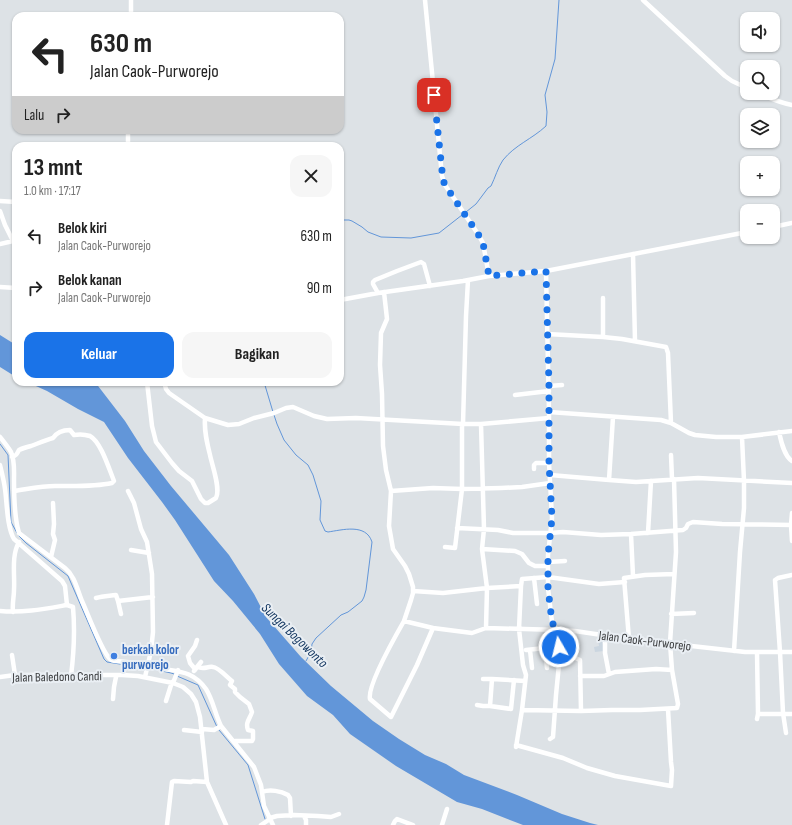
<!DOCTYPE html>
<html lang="id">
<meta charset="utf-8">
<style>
:root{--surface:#fff;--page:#f6f6f6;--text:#222;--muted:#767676;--accent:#1a73e8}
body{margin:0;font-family:"Sofia Sans Condensed",sans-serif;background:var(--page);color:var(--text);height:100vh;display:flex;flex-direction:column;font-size:15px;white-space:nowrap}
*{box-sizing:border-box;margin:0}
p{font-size:13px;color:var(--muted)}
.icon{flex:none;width:22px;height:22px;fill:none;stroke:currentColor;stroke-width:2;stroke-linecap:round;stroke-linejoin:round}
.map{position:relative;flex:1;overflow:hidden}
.panel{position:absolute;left:12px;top:142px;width:332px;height:244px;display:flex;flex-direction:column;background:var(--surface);border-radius:12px;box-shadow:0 1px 3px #0004}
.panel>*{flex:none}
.banner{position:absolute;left:12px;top:12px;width:332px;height:122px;border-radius:12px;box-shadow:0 1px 3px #0004;background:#fff;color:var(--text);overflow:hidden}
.tools{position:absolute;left:740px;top:12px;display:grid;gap:8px}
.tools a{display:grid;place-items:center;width:40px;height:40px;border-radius:8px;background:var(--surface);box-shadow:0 1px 3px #0004;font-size:20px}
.pin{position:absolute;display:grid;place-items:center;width:34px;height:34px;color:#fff;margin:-17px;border-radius:8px;box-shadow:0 2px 6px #0006}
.me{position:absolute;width:44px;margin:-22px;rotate:352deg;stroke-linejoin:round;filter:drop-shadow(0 0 3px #0008)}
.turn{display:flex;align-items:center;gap:14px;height:84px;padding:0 12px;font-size:18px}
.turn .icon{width:52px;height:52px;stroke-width:2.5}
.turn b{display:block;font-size:28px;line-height:34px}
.then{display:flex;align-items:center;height:38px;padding:0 12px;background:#0003;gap:8px;font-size:15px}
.round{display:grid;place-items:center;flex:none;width:42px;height:42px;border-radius:12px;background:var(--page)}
.headline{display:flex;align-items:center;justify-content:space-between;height:68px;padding:0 12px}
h1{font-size:24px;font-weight:700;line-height:30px}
.primary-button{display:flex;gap:8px;margin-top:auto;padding:8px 12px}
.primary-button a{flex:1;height:46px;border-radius:12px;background:var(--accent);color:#fff;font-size:16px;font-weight:700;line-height:46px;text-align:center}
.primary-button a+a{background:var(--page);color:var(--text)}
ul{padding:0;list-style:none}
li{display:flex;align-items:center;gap:12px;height:52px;padding:0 12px}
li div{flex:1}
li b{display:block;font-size:15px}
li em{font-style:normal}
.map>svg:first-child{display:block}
.built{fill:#cbd6e0}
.water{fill:#6296d9}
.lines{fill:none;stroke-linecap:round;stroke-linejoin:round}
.stream{stroke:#6296d9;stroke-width:1}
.minor{stroke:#fff;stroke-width:4.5}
.route{stroke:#1a73e8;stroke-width:7;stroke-dasharray:0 12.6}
.shop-dot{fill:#3f7fe0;stroke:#eaeff4;stroke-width:1.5}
.labels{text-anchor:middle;stroke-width:4;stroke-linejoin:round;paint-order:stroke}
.street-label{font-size:13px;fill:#3a3c3e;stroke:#eaeff4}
.shop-label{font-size:13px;font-weight:bold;fill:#366cbe;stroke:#eaeff4;text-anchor:start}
.water-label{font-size:14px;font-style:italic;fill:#0b2f5a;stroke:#eaeff4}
</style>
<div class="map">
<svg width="792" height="825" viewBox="0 0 792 825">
<rect width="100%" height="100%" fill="#dde2e6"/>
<path class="built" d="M598,639H602L604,651L595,652L594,647L599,646Z"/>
<path class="water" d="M0,335L16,345V377L0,367Z
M27,382H95L125,421L144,451L171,486L229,555L254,594L266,617L301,657L331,686L373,721L399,739L425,755L446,764L464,775L517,795L562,814L590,823L598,825H523L482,809L457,802L396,766L350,734L333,715L307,696L279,664L260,634L233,601L214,581L175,520L162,502L128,458L104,422L78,409L47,391Z"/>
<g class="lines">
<path class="stream" d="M466,212L476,204L488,188L491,186C495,178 498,167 503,160C515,145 532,139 546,126L547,112L545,95L555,59L559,0
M340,226L342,220H349L352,221L362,227L368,232L381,237L411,238L439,233L462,215
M264,382L273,412
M274,415L277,424L284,440L296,455L308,465L313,475L321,501L320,520L325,531L328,532C342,530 366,523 372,542L366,590L364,597L362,601L348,612L341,615L316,638L312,644L311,652L306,661
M0,444L8,455L11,522L17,533
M19,536L26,543L68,576L104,659L107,662L145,668
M148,668L171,673L174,674
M177,676L198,685L217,727
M219,730L248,765L265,819"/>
<path class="minor" d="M425,0L442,176L445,185L478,234L483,243L489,276L546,271L549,412V463L552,518L548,555V588L552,622L554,626L558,630L575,631L629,639L745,652H792
M643,0L725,76L732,81L747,88
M131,16V0
M758,93C769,98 780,103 792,105
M128,146V130
M0,201L16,202
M0,211L5,225L13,241L0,244
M773,227L792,223
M633,254L635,341
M546,271L747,232
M0,287L16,288
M384,292L387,319L381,333L380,365L382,394L383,446L386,470L391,491L389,526L393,549L405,566L409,574L413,587V593L411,600L404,621
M378,293L373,284V282L375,280L397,271L421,262L424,264L430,286
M603,298V337
M340,300L378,293L463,281L489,276
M547,334L603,337L622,339
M622,339L666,347L668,353L671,423
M147,382L152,426L156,442L172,463L179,471L192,481L201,499L205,503H208L216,498C221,489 212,465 210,455C207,443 204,431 205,418
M164,382L166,389L169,393L205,418L228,425L239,424L254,418L274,413L286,408L293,407L314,416L327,419L356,418L463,424H481L549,418
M549,386L562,385
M515,395L549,391
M549,412L661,420L671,423L689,433L695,435L716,437H742
M463,424L466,316L468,280
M481,424L484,529L482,549L487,588L486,628
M779,432C781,441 784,456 792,461
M0,437C4,442 8,447 11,452C15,461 14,471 14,480C14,495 15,520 19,533L65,568C75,576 77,589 82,601C87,612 102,652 110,659C112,661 113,661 116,661C126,662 137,663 147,664C151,665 155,667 159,668C178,672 192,670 206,689C213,700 215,714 221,726L254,767L261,785L264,806L273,825
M671,455L672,479
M12,457C16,456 17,454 19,450C23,448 27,447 31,446C39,443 46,440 53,438C57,432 64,430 70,430L74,435C79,434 84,434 90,436C101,442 109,469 114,481L112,483C94,487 73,486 55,486C42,486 28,489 14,491
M0,465C2,473 4,481 5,489C7,503 7,528 14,539L62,581L65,586L67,605
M534,469V465L536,463H549
M550,475L609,480L613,417
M609,480L636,482L698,478L792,483
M128,491L134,503L141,529L147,542L152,574L153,632L151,651L145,677
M391,491L433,488L462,489L501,488L522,487L550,483
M792,513L791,525L792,541
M457,528L498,530L513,533H550L563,532L601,535L631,534L683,530L686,528L688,524L693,522L722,524L792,525
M648,533L651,481
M631,534L633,576
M445,547L455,548L462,489V424
M482,549L515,551L522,554L529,563L535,566H548
M131,550L149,553
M51,557L55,540L53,534L54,524L53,503
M548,562L565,561
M534,578L537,604
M521,586L522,579L548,577L599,584L625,582
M413,591L443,593L487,588L521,586L519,629L523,665L526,675L522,710L581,711L612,710H640L677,708L678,704L672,670L670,643L676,552L674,479
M96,598C103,596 109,596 116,595L118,601L153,597
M118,601L121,614
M0,611C24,613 44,609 67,605L73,607C75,630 74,652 71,676
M13,612C12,604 14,597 14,590C15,575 11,556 19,542
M671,614L694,613
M404,621L433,628L417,665L391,717L370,699C367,686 396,635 404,621Z
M433,628L472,633L486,628L558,630L559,647L560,654L556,695L553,737L550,739
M605,636V653L609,674
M629,639L624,578L645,575L674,574
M545,648L559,647
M526,650L545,648L547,668
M530,650L532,668
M734,651L740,552L744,508V481L742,437L792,431
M757,652L758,714L757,719
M560,654C567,657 574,657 580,660L581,711
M12,655L15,675
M197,667L201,662
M195,670L197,667C205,670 207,666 213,667C218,667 228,678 232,681L230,685L235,689V692L240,697L249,704L252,712C250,719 245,722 248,730L253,731V739L252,741H235
M194,671L195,669L190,663L188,656L195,646L197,640
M580,676H604L615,672L656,669L672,670
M0,677L15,675H122L138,676L173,683L183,687L191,694L196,702L200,717L207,782L226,825
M483,679H492
M173,683L178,670
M113,699L114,687L116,677L115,675
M166,701L172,682
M477,705L483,706H490L492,679L525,681
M490,706L511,709L514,680
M758,714H792
M202,729L214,730L221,726
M184,730L202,732
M786,733L783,713L780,652L775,580L778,578L792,575
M516,745L563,758L587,768L615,776L671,786L672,770L671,762L668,709
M516,747L522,710
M262,792C270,789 281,791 288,795L290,798L291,816
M304,816L306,820V825
M270,818L277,816L294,815L318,816L331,817L339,814
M167,825L172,782L174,781L191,782L193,781L207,782
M261,825L270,819
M393,825L395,821L397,819L413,825
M442,825L447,809"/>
</g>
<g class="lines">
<path class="route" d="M434,95L443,180L445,185L478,234L483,243L489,276L546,271L549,386V463L552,518L548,555V588L552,622L554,626L558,630L559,647"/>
</g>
<circle class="shop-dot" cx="114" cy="656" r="4"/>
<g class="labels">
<g class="street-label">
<text transform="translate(645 640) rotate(7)" y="5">Jalan Caok-Purworejo</text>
<text transform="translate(57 676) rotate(-1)" y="5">Jalan Baledono Candi</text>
</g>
<g class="shop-label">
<text x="122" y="654">berkah kolor<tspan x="122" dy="15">purworejo</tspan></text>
</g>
<g class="water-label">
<text transform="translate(295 635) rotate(44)" y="5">Sungai Bogowonto</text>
</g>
</g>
</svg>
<div class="tools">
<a><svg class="icon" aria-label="sound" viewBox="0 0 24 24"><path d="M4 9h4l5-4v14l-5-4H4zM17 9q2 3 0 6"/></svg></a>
<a><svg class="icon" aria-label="search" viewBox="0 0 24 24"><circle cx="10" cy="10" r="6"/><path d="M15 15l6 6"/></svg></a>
<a><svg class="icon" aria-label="layers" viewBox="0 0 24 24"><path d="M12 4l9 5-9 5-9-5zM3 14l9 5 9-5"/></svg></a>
<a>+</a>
<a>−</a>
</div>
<div class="pin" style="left:434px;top:95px;background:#d93025"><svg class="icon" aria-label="arrive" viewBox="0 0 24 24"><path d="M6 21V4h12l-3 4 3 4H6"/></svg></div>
<svg class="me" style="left:559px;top:647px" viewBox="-20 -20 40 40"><circle r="17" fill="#1a73e8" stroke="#fff" stroke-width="3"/><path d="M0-11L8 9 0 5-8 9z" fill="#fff"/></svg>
<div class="banner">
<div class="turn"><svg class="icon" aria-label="left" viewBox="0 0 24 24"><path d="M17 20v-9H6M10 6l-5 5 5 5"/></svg><div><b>630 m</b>Jalan Caok-Purworejo</div></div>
<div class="then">Lalu<svg class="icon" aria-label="right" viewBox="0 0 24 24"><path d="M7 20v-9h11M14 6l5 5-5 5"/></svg></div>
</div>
<section class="panel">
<div class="headline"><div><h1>13 mnt</h1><p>1.0 km · 17:17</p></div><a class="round"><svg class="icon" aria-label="close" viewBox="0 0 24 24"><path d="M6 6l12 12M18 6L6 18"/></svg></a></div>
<ul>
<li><svg class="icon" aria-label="left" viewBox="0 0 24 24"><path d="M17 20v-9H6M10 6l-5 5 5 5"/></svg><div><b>Belok kiri</b><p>Jalan Caok-Purworejo</p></div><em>630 m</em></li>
<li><svg class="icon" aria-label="right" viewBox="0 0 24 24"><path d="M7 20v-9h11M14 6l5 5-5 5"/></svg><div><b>Belok kanan</b><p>Jalan Caok-Purworejo</p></div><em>90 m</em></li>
</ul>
<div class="primary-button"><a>Keluar</a><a>Bagikan</a></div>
</section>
</div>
